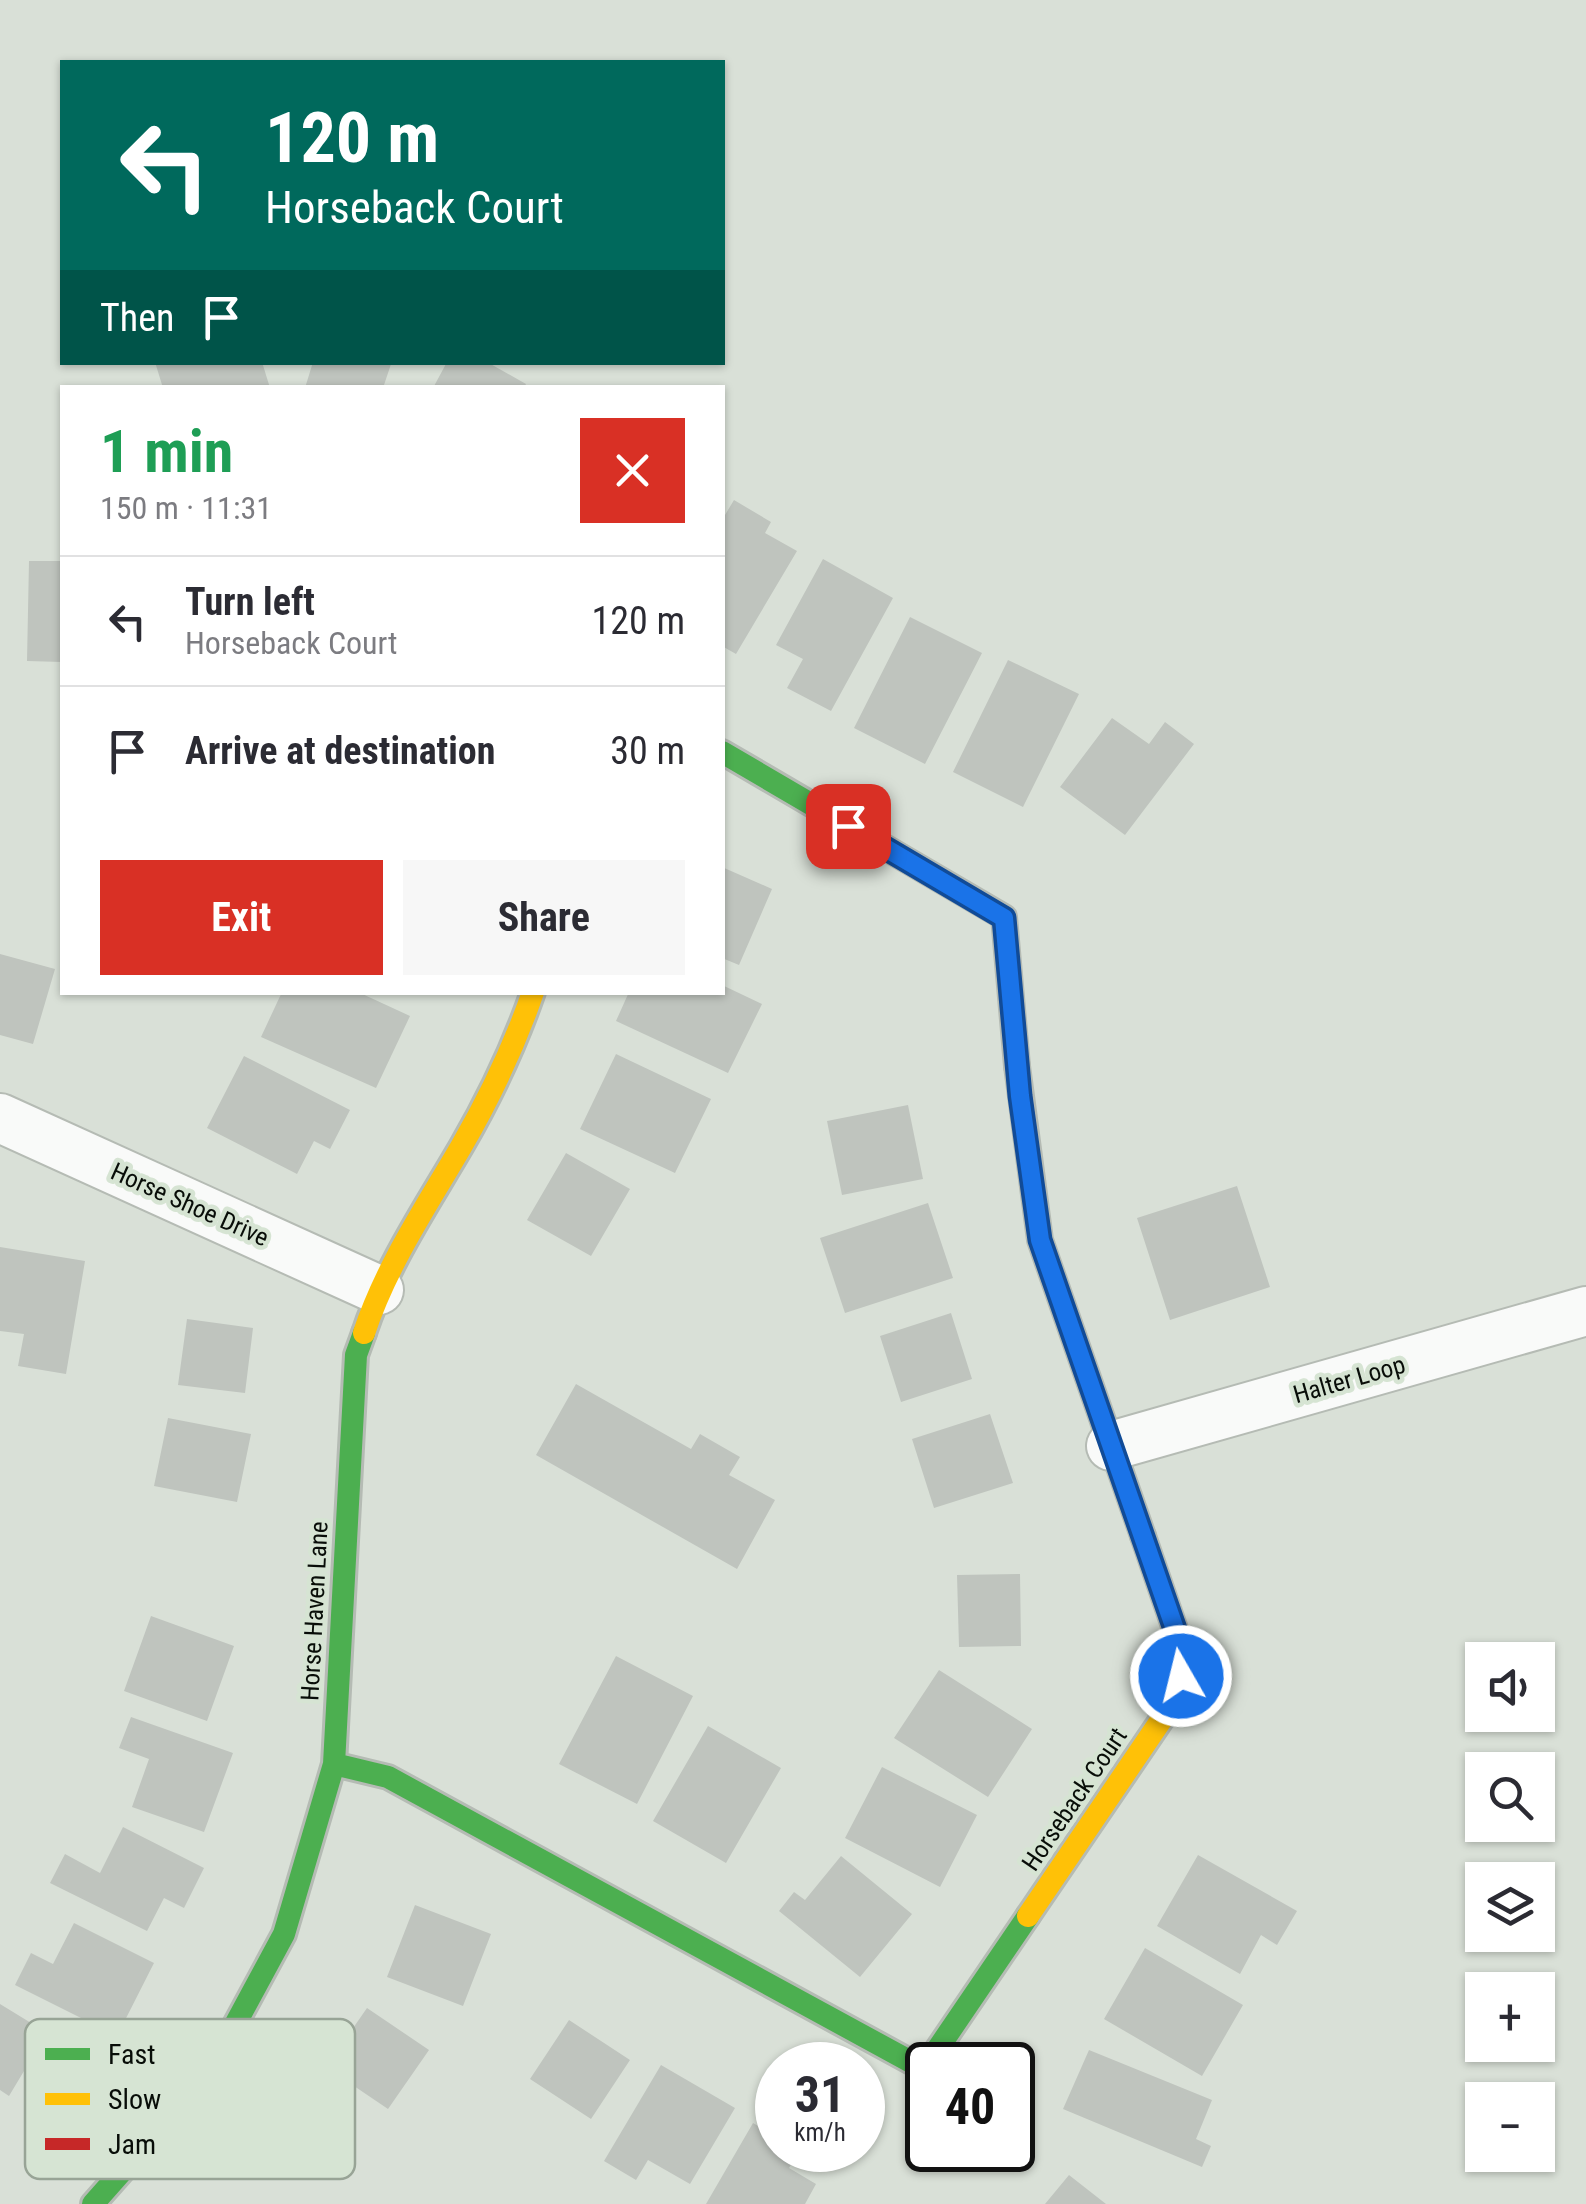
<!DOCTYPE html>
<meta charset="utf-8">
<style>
:root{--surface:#fff;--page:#f7f7f7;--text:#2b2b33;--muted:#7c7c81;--line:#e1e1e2;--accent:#d93025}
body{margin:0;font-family:"Roboto Condensed",sans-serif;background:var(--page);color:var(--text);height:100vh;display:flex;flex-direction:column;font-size:38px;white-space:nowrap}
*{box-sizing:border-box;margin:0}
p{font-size:32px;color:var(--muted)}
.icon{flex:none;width:55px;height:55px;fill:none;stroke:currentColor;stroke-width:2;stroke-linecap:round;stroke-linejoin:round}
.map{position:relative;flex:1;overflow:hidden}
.sheet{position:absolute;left:60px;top:385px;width:665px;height:610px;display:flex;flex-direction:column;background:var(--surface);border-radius:0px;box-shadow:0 2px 8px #0004}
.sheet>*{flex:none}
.banner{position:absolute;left:60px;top:60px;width:665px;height:305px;border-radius:0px;box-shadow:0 2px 8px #0004;background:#00695c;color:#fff;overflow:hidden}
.controls{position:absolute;left:1465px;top:1642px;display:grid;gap:20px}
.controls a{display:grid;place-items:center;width:90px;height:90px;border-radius:0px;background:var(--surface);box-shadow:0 2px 8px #0004;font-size:50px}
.speed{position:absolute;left:755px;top:2042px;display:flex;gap:20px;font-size:50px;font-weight:700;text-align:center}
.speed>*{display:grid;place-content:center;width:130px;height:130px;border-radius:50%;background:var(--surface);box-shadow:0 2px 8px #0004;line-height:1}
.speed small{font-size:25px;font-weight:400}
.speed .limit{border:5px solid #111;border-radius:15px;background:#fff;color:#111}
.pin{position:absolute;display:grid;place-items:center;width:85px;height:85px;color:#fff;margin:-42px;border-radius:20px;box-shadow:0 5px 15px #0006}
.me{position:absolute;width:110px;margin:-55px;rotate:352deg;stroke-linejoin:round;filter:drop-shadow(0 0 8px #0008)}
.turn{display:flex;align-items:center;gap:35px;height:210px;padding:0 40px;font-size:45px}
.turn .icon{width:130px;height:130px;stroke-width:2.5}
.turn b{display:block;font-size:70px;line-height:85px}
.then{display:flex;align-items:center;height:95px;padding:0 40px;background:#0003;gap:20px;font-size:38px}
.round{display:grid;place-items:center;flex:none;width:105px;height:105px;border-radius:0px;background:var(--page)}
.headline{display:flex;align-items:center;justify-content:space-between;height:170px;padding:0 40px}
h1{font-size:60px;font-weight:700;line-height:75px;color:#1e9e55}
.primary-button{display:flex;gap:20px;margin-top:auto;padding:20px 40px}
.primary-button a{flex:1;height:115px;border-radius:0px;background:var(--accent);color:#fff;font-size:40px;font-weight:700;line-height:115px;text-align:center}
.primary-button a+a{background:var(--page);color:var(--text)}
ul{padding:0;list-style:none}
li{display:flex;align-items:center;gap:30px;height:130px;padding:0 40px;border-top:2px solid var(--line)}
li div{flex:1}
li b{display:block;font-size:38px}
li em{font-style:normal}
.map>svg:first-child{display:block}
.building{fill:#bfc4be}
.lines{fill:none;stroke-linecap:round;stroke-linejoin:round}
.street-casing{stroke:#b5bbb4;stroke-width:52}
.fast-casing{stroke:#b5bbb4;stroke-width:28}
.slow-casing{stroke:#b5bbb4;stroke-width:28}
.jam-casing{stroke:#b5bbb4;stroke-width:28}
.street{stroke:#f9faf9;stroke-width:48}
.fast{stroke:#4caf50;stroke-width:22}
.slow{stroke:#ffc107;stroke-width:22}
.jam{stroke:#c62828;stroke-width:22}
.route-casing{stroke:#114b97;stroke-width:25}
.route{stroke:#1a73e8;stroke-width:18}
.labels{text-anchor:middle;stroke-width:9;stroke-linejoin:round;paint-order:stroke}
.street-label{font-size:25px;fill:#080d08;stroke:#d6e4d3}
.key{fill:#d6e4d3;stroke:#98a496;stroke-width:2.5}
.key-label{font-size:28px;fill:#080d08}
</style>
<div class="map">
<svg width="1586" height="2204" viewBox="0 0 1586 2204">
<rect width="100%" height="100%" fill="#d9e0d7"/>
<path class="building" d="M155,362H262L270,388H163Z
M313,362H387L391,364L383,388H305Z
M447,362H487L526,384L524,388H433Z
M734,500L771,522L765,533L797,551L736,654L722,646V520Z
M823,559L893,598L831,711L787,688L803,659L776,645Z
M29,561H62V662L27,661Z
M910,617L982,653L925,764L854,728Z
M1008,660L1079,694L1023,807L953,772Z
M1112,718L1149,744L1165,722L1194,744L1125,835L1060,787Z
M722,867L772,889L739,965L722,958Z
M0,954L55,969L33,1044L0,1035Z
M722,985L762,1004L728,1073L616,1021L629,992H722Z
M282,992H358L410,1016L376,1088L261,1037Z
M616,1054L711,1099L675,1173L580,1129Z
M244,1056L350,1110L330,1149L314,1141L297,1174L207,1128Z
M908,1105L923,1179L842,1195L827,1121Z
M566,1153L630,1189L591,1256L527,1220Z
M1237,1186L1270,1287L1170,1320L1137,1218Z
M928,1203L953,1278L845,1313L820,1238Z
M0,1247L85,1261L66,1374L18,1366L24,1334L0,1331Z
M951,1313L972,1379L901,1402L880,1336Z
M187,1319L253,1328L245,1393L178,1385Z
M576,1384L691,1449L700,1434L740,1457L729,1475L775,1500L737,1569L536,1455Z
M990,1414L1013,1483L934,1508L912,1439Z
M168,1418L251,1434L237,1502L154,1486Z
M1020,1574L1021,1646L959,1647L957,1575Z
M151,1616L234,1646L207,1721L124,1691Z
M616,1656L693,1696L637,1804L559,1764Z
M939,1670L1032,1729L988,1797L894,1738Z
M131,1717L233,1753L204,1832L132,1807L149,1759L119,1748Z
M708,1726L781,1768L726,1863L653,1821Z
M882,1767L977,1815L940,1887L845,1838Z
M123,1827L204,1868L184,1908L164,1898L147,1931L50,1883L65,1854L100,1873Z
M1198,1855L1297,1911L1277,1945L1261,1935L1240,1974L1157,1926Z
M841,1856L912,1914L860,1977L779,1911L794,1892L805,1900Z
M415,1905L491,1934L463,2006L387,1977Z
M74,1923L154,1963L117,2036L15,1985L31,1953L53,1964Z
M1145,1948L1243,2005L1202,2076L1104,2019Z
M0,2004L85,2056L61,2094L24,2071L9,2096L0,2090Z
M367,2008L429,2050L388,2109L326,2067Z
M569,2020L630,2060L591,2119L530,2079Z
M1089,2050L1212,2100L1196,2139L1211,2146L1202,2167L1063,2109Z
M661,2065L735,2108L690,2184L648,2160L636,2180L604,2161Z
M753,2123L778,2137V2150H799L789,2168L816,2184L805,2204H706Z
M1069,2175L1106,2204H1045Z"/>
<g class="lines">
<g class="street-casing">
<path id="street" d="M0,1118L379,1290
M1111,1446L1586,1311"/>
</g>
<g class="fast-casing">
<path id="fast" d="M722,752L1004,917L1017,1066
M334,1764L388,1777L924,2069L1028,1916
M93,2204L209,2073L284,1934L334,1764L356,1355L364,1333"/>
</g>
<g class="slow-casing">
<path id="slow" d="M364,1333C386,1266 426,1207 461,1147C490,1097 514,1047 533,992
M1028,1916L1166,1713L1181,1676L1176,1632L1143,1536"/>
</g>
<g class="jam-casing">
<path id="jam" d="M1017,1066L1040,1240L1143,1536"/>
</g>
<use href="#street" class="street"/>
<use href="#fast" class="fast"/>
<use href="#slow" class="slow"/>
<use href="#jam" class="jam"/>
</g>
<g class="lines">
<g class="route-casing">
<path id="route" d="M848,826L1004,918L1020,1096L1040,1240L1176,1632L1181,1676"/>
</g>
<use href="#route" class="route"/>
</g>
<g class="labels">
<g class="street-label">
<text transform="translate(190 1204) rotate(24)" y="9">Horse Shoe Drive</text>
<text transform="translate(1349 1379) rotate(-16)" y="9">Halter Loop</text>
<text transform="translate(314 1611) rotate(-87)" y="9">Horse Haven Lane</text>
<text transform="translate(1074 1799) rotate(-56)" y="9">Horseback Court</text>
</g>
</g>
<rect x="25" y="2019" width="330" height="160" rx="15" class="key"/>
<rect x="45" y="2048" width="45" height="12" fill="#4caf50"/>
<rect x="45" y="2093" width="45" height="12" fill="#ffc107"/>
<rect x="45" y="2138" width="45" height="12" fill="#c62828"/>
<g class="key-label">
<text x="108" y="2064">Fast</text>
<text x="108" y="2109">Slow</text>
<text x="108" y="2154">Jam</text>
</g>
</svg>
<div class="controls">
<a><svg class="icon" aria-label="sound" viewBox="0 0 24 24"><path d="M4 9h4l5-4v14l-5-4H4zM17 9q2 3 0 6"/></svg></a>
<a><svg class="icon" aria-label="search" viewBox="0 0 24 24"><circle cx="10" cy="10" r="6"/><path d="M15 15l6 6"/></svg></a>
<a><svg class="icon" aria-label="layers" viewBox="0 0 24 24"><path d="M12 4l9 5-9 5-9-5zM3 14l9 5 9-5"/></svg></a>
<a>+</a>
<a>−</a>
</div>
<div class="speed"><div>31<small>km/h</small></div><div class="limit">40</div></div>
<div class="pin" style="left:848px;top:826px;background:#d93025"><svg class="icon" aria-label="arrive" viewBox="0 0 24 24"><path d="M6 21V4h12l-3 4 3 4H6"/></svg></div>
<svg class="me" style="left:1181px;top:1676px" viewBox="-20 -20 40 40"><circle r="17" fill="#1a73e8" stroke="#fff" stroke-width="3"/><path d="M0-11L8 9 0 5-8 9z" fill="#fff"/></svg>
<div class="banner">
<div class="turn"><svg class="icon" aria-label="left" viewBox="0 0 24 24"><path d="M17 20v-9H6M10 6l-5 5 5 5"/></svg><div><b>120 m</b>Horseback Court</div></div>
<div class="then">Then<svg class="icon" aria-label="arrive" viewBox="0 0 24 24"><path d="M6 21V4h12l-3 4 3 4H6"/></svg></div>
</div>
<section class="sheet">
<div class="headline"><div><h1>1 min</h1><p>150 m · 11:31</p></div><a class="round" style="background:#d93025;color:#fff"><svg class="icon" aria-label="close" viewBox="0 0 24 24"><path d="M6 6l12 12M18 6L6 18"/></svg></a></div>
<ul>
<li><svg class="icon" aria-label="left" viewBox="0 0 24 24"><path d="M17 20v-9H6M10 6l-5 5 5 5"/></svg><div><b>Turn left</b><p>Horseback Court</p></div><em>120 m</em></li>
<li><svg class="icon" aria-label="arrive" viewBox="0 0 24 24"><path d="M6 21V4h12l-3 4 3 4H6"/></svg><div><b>Arrive at destination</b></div><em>30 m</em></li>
</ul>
<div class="primary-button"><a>Exit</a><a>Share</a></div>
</section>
</div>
